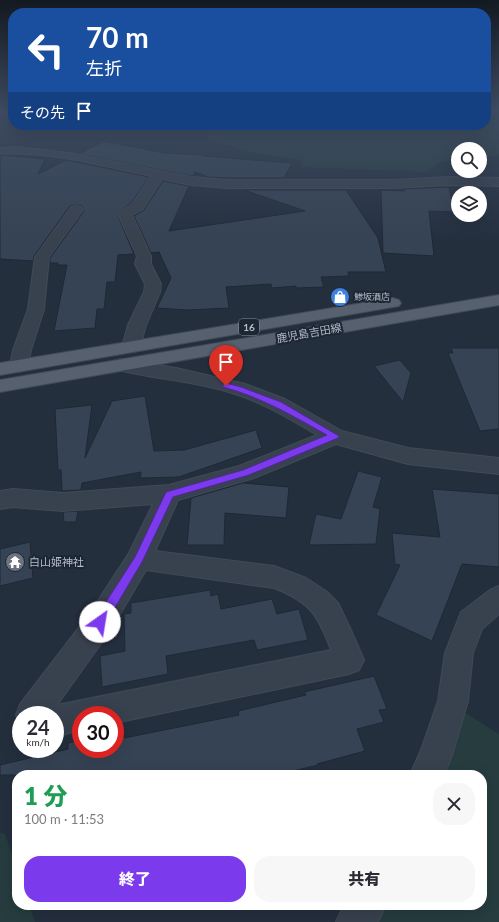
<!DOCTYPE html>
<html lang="ja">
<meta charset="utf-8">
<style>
:root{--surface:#fff;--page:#f7f7f7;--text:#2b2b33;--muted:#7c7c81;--accent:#7c3aed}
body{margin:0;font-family:Lato,"Noto Sans JP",sans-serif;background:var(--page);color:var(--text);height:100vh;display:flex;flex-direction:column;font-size:15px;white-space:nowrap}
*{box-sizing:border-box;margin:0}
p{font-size:13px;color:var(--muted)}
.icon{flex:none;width:22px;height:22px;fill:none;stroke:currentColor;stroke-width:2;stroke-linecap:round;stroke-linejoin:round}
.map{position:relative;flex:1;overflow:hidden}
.panel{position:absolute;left:12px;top:770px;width:475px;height:140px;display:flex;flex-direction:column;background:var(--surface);border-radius:16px;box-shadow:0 4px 16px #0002}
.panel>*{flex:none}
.guide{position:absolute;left:8px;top:8px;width:483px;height:122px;border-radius:16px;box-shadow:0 4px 16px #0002;background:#1a4fa0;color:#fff;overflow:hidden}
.controls{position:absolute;left:451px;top:142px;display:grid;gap:8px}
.controls a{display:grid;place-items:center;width:36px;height:36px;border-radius:50%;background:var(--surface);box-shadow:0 4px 16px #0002;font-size:20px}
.speed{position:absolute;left:12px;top:706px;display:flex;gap:8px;font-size:20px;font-weight:700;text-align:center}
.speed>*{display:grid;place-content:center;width:52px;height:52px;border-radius:50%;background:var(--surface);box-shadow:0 4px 16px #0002;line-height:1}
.speed small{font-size:10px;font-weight:400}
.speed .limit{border:6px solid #d22;background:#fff;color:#111}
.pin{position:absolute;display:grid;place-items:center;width:34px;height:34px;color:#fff;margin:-41px -17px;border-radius:50% 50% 50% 0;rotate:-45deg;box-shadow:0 0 4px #0007}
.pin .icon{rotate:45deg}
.me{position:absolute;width:44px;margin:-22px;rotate:32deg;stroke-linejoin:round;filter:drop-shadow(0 0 3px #0008)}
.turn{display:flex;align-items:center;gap:14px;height:84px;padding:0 12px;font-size:18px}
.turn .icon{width:52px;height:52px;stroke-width:2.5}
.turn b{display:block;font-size:28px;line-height:34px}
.then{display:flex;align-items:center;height:38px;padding:0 12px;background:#0003;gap:8px;font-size:15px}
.round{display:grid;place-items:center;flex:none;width:42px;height:42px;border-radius:16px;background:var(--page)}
.overview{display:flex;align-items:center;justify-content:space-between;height:68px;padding:0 12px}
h1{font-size:24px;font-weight:800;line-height:30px;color:#1e9e55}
.action{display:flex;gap:8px;margin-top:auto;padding:8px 12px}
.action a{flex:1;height:46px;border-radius:16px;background:var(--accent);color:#fff;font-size:16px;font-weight:800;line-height:46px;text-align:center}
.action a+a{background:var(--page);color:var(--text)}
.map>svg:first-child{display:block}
.green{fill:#263c3f}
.building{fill:#364354;stroke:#1f2835}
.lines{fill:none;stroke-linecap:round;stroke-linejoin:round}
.minor-casing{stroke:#414a57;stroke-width:2}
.major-casing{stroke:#414a57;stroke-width:2}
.minor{fill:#38414e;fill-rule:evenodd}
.major{fill:#56606e;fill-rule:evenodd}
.route{fill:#7c3aed;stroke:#51269a}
.labels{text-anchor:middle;stroke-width:4;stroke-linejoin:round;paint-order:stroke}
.far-poi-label{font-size:9px;fill:#b4bcc9;stroke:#1d2633;text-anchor:start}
.shield{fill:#1d2633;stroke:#878f9c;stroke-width:1}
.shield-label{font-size:10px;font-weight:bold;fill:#b4bcc9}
.street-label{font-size:11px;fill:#b4bcc9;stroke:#1d2633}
.poi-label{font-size:11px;fill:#b4bcc9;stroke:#1d2633;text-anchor:start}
</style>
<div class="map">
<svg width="499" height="922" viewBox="0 0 499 922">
<rect width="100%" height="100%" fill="#242f3e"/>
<path class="green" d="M486,112H499V155L480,157V149H458V160L442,161L426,172L301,167L300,160C286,156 271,157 257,153C240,149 225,144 208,140V131L185,125H486Z
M70,125H181L139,128Z
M456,707L499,734V922H349L357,905H482V775H422Z
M0,833L5,834L17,869V905H29L35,922H0Z"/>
<path class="building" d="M104,141L164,153L203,155L202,156L292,163L284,178H227L208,177L195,172L193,176H191L79,154Z
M0,155L45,159L38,174L66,160L149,177L132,202L117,214L134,254L118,255L115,282H107L104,309H97L95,328L54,331L67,265H57L58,263H50V258L84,211L82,206L76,205L70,206L34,256L33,261L0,259Z
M163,181L189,186L169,231L305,211L244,190H346L378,238L386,272H348L349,276L321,277L324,287L296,288V286L272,288L271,284L226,287L229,308L188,310L157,308L171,278L159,252L151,253L134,216L144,210Z
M449,187L454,212L429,211L434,256L383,253L381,190L405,191L403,189Z
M451,348H499V429L480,431L448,353H453Z
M400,360L411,373L403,402L374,366Z
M145,396L154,451L184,450L256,430L262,448L179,477L140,478L141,472L82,483L81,490L62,491L61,470H58L55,409L92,405L85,458L112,401Z
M358,471L382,477L373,507L380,509L376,544L309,545L316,514L341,519Z
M243,483L289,487L286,518L225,513L224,545H187L191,498Z
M432,489L499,494V567L462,564L432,641L376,615L400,565L395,564L392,533L440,537Z
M78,511L76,522H64L63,512Z
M30,542L33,578L0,586V549Z
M210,590L211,596L218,594L221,609L272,599L277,614L299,609L308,640L257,650L254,640L166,656L168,674L102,687L100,656L125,651L124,614L131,613V603Z
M374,676L387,709L379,710L384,722L357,729L365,751L317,764L318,765L277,775H0V765L68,749V743L81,740V749H115V731L123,729L124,738L239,715L238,711L306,695L304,692Z"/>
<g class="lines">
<g class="minor-casing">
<path id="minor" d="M17,147L69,153L191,177L227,180H393L448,177L499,178V186L448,185L393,188H227L191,185L162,179L143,209L132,215L151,256V264L161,284L160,292L146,325L140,347L137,351L131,352L125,351L122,347L128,325L144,292L145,284L135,264L137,256L118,214L133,203L151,176C102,166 51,151 0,154V148Z
M76,206L81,207L83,210L49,257L44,309L31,350L28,366L26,370L19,372L12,370L10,366L13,350L28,309L35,257L71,207Z
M121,359L176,368L245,384L285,399L342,431L408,448L499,458V474L408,464L336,444L254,478L178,500L155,551L274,566L306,578L326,591L338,603L350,628L364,660L359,670L349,674L115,723V715H81V730L55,737V715H21L20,726L16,715L20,704L90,613L129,553L153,504L63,511L13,507L0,509V491L13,489L63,493L169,485L239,466L317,435C290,419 262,402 232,393C194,381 153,379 114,369L112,365L114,361ZM146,570L274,588C310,602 318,615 331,650L57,705L110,631Z
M499,586V614L482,629L473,653L468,701L452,755L444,775H410L421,750L438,701L445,653L461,612L490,590Z
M344,905H386L378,922H336Z"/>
</g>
<g class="major-casing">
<path id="major" d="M499,295V305L0,392V380Z
M393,298L399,300L401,303L399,306L0,375V363Z"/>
</g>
<use href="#minor" class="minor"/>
<use href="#major" class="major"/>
</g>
<linearGradient id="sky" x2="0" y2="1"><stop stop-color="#141a22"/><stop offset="0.46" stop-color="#3f4d63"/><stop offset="1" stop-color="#3f4d63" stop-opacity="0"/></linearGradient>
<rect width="499" height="241" fill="url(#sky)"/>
<path class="route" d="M226,383L241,387L281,402L339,436L338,438L249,475L173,497L142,562L104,626L100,627L95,626L94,622L95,619L135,557L166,492L243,470L327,435C293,416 261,397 223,387V384Z"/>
<defs>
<g id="shop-disc" transform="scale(1)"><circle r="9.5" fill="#3f7fe0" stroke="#1d2633"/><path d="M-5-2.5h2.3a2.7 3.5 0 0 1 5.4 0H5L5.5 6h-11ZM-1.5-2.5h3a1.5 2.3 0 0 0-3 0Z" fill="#fff"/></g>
<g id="temple-disc" transform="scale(1)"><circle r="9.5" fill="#6b7280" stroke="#1d2633"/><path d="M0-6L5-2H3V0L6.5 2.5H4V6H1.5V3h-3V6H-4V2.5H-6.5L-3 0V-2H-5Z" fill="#fff"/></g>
</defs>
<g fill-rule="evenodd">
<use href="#shop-disc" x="340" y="297"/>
<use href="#temple-disc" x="15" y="562"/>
</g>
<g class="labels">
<g class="far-poi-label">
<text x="354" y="300">鯵坂酒店</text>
</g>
<rect class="shield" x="239" y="319" width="20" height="16" rx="3"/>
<g class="shield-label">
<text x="249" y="331">16</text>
</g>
<g class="street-label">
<text transform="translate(309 333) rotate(-10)" y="4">鹿児島吉田線</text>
</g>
<g class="poi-label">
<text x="29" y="566">白山姫神社</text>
</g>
</g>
</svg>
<div class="controls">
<a><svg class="icon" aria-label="search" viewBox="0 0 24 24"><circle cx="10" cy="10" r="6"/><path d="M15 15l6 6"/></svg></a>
<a><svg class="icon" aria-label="layers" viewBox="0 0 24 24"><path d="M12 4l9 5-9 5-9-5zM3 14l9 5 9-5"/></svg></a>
</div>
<div class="speed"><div>24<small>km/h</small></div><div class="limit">30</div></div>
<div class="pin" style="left:226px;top:386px;background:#d93025"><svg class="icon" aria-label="arrive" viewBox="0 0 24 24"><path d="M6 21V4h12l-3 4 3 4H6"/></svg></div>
<svg class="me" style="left:100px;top:622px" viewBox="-20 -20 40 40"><circle r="19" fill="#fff"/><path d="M0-13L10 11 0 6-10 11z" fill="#7c3aed"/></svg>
<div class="guide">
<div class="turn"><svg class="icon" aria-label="left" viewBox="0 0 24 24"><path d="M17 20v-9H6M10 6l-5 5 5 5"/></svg><div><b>70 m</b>左折</div></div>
<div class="then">その先<svg class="icon" aria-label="arrive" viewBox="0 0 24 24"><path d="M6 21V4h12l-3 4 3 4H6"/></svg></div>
</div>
<section class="panel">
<div class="overview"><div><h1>1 分</h1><p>100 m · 11:53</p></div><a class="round"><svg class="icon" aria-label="close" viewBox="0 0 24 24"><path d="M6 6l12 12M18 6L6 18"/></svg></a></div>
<div class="action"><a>終了</a><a>共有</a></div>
</section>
</div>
